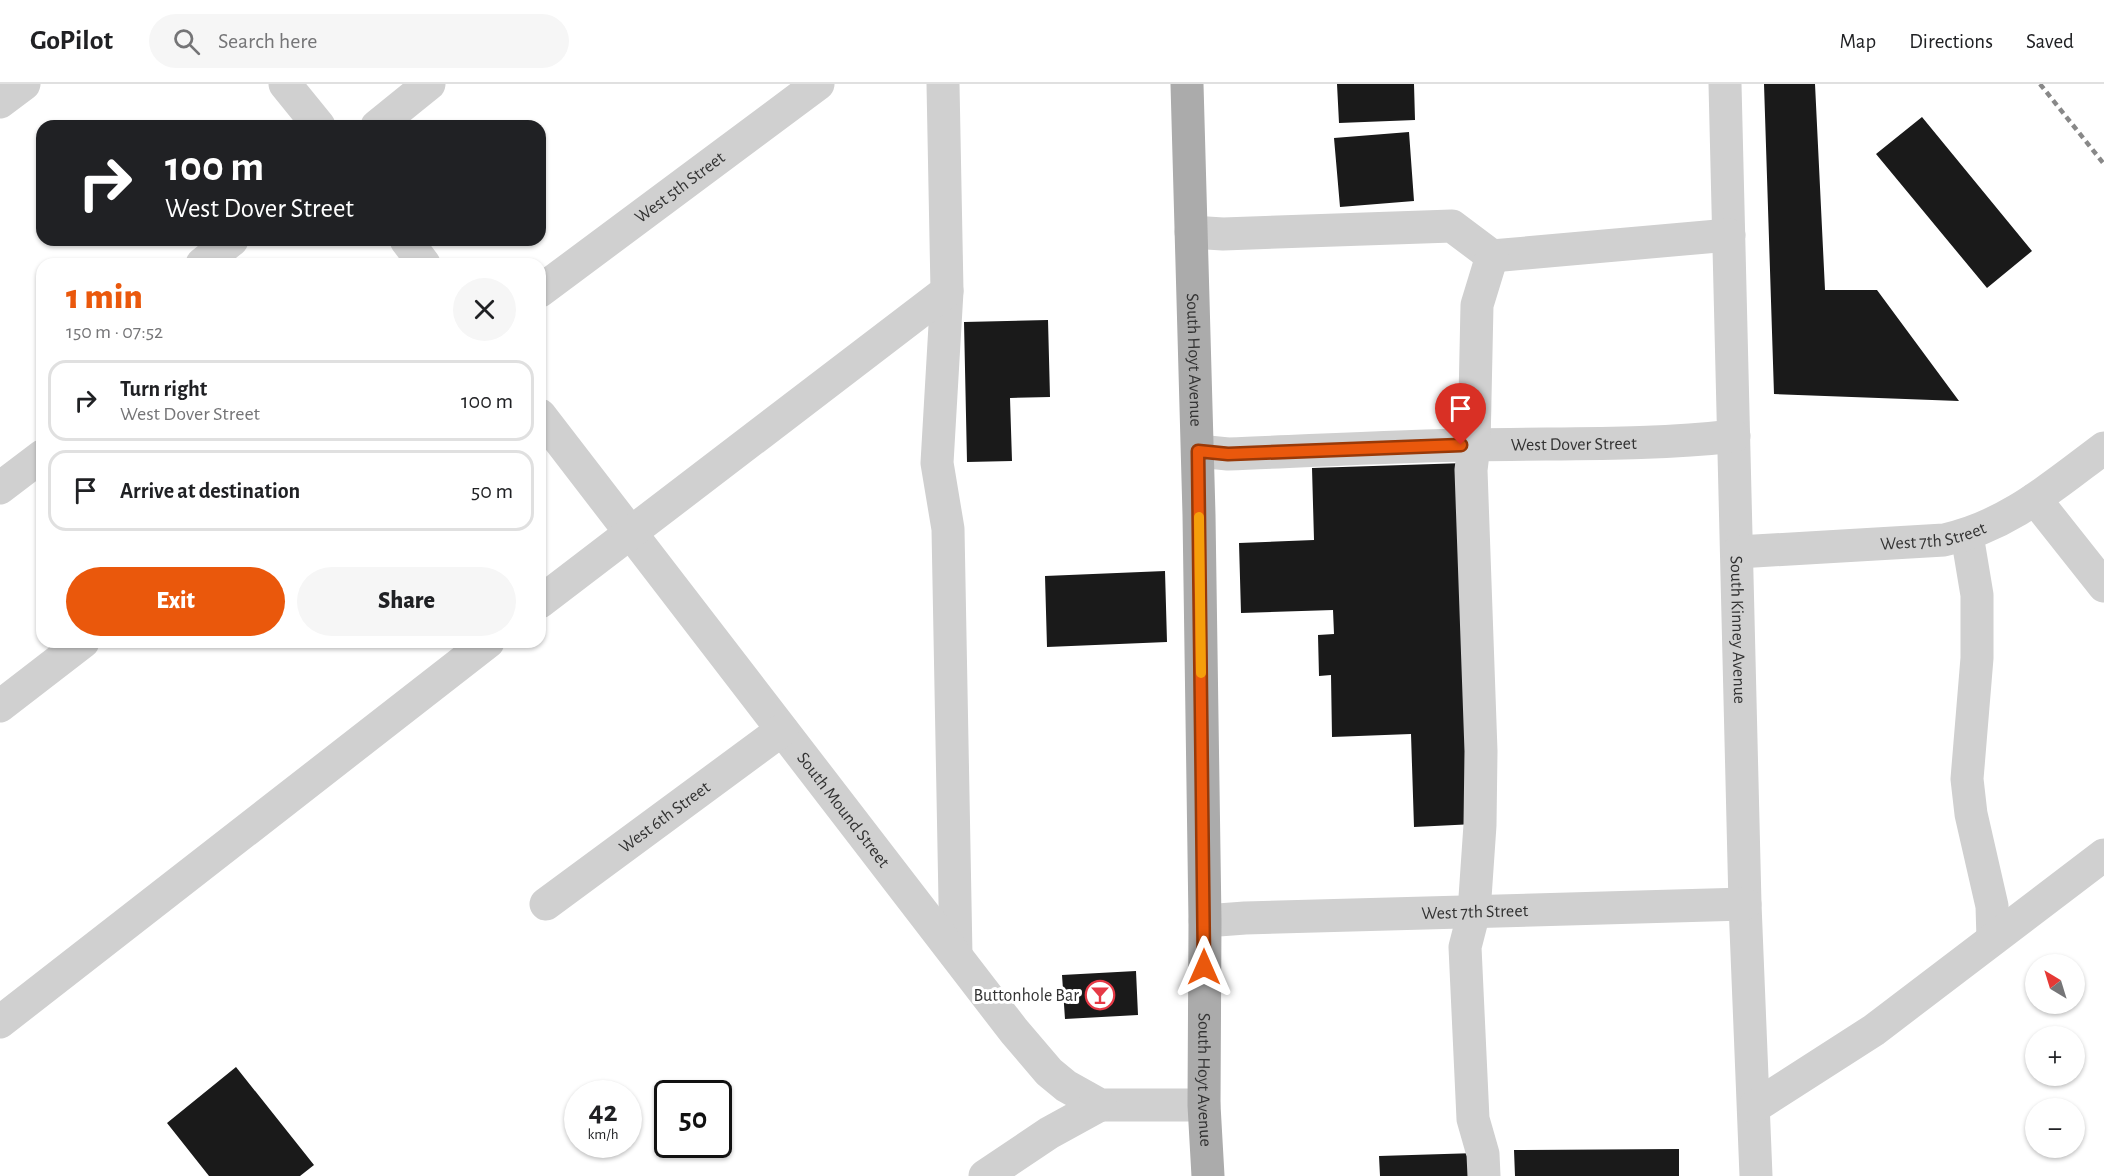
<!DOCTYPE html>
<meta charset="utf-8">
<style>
:root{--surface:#fff;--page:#f6f6f6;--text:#202124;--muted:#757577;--line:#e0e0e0;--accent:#ea580c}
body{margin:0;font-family:"Alegreya Sans",sans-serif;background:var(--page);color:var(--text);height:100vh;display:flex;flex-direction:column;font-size:22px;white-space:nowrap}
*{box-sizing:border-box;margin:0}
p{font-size:20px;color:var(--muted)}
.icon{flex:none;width:33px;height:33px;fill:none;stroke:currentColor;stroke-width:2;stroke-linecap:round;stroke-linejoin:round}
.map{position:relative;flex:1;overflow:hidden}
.drawer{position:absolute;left:36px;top:174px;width:510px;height:390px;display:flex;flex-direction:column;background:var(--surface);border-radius:18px;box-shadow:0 2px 4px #0004}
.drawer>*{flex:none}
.guide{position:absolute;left:36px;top:36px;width:510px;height:126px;border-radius:18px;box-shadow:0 2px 4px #0004;background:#202124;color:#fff;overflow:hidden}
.needle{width:39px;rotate:322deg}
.tools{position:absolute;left:2025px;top:870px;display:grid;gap:12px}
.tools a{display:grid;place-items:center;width:60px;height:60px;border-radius:50%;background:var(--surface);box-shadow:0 2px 4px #0004;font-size:30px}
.speed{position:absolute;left:564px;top:996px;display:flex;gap:12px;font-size:30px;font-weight:700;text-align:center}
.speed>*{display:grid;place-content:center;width:78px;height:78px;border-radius:50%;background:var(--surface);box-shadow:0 2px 4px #0004;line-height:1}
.speed small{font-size:15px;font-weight:400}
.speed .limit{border:3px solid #111;border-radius:9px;background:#fff;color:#111}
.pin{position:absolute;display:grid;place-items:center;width:51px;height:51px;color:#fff;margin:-62px -26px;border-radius:50% 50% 50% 0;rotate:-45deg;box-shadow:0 0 6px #0007}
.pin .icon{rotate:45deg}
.me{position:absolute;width:66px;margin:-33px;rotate:0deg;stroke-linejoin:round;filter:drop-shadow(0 0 4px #0008)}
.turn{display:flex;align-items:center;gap:21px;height:126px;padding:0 30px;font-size:27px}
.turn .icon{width:78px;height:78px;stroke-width:2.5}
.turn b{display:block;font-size:42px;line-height:51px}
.round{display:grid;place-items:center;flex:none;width:63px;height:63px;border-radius:32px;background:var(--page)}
.overview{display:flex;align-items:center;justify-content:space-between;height:102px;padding:0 30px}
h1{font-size:36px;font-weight:800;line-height:45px;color:var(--accent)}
.button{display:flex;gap:12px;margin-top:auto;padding:12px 30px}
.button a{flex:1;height:69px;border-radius:36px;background:var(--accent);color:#fff;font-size:24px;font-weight:800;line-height:69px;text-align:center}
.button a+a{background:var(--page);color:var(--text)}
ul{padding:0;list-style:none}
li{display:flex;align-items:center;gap:18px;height:81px;margin:0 12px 9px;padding:0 18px;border:3px solid var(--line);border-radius:18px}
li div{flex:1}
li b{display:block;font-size:22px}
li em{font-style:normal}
header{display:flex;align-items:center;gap:36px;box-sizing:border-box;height:84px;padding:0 30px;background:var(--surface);border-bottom:2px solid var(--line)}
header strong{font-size:28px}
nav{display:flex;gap:33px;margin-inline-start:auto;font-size:21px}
.search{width:420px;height:54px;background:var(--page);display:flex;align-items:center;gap:15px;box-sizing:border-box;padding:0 21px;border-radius:33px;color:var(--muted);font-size:22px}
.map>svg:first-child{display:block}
.building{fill:#1a1a1a}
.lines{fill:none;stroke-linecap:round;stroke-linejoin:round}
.minor{stroke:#d0d0d0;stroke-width:33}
.major{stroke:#ababab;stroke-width:33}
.rail{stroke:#888;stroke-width:4.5;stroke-dasharray:6 4.5;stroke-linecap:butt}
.route-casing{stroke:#983908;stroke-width:15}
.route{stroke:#ea580c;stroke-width:10}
.slow{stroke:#f59e0b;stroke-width:10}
.labels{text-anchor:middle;stroke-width:6;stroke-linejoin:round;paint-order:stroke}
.street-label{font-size:18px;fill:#333;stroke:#fff}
.poi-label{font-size:18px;fill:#333;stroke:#fff;text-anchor:end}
</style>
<header>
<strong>GoPilot</strong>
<div class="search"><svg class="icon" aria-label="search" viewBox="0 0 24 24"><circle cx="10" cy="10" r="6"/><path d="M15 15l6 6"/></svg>Search here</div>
<nav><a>Map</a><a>Directions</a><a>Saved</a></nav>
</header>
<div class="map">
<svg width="2104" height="1092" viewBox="0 0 2104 1092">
<rect width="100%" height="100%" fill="#fff"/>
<path class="building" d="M1337,0H1414L1415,36L1339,39Z
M1764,0H1815L1825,206H1877L1959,317L1774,310Z
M1922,33L2032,167L1987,204L1876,70Z
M1409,48L1414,117L1340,123L1334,54Z
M1048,236L1050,313L1010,314L1012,377L967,378L964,238Z
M1465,379L1475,740L1414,743L1411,650L1332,653L1331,591L1319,592L1318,551L1334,550L1333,526L1241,529L1239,459L1314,456L1312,384Z
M1165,487L1167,558L1047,563L1045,492Z
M1136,887L1138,931L1065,935L1062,891Z
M236,983L314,1081L300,1092H209L167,1039Z
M1679,1065V1092H1515L1514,1066Z
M1477,1069L1478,1092H1380L1379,1072Z"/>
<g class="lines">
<g class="minor">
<path d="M285,0L319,42"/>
<path id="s1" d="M1725,0L1745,820L1756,1092"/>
<path d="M0,18L24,0"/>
<path d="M377,42L429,0"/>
<path d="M1191,148L1223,150L1452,142L1492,172L1729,151"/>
<path d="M406,156L424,180"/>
<path d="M202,180L232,156"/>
<path id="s2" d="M540,207L818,0"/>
<path d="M947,207L937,379L948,445L956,871"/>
<path id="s3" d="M540,331L1014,947L1049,988L1066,1002L1100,1021H1204"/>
<path id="s4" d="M1198,367L1228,370C1310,367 1392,362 1474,361C1561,359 1648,362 1734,352"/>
<path d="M0,404L42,372"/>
<path d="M2035,415L2104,502"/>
<path d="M1967,451L1977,511V574L1967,695L1971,730L1992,822L1993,855"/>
<path id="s5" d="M1738,468L1944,456C2008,442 2053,402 2104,364"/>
<path d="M540,518L947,207L943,0"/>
<path d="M0,622L83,558"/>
<path id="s6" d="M546,820L782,646"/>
<path id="s7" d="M1205,837L1245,834L1745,820"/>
<path d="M0,938L488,558"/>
<path d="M1754,1023L1874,946L2104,771"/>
<path d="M985,1092L1049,1049L1100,1021"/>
<path d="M1484,1092L1483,1070L1473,1035L1465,863L1474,828L1480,741L1481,667L1471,386L1474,361L1477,221L1492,172"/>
</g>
<path class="major" id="s8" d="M1187,0L1199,431L1205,837L1204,1021L1208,1092"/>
<path class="rail" d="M2040,0L2104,80"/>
</g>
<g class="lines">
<g class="route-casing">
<path id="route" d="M1204,883L1198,367L1228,370L1461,361"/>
</g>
<use href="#route" class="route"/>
<path class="slow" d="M1199,433L1201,589"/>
</g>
<defs>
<g id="bar-ring" transform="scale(1.5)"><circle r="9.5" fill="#fff" stroke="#e63946" stroke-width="1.5"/><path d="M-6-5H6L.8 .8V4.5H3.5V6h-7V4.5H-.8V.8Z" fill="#e63946"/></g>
</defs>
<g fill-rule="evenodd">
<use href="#bar-ring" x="1100" y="911"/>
</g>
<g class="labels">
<g class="street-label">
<text dy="6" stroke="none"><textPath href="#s2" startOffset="174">West 5th Street</textPath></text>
<text dy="6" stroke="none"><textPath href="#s8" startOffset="276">South Hoyt Avenue</textPath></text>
<text dy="6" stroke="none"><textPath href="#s4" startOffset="376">West Dover Street</textPath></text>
<text dy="6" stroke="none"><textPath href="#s5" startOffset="196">West 7th Street</textPath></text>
<text dy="6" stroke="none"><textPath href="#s1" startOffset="546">South Kinney Avenue</textPath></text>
<text dy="6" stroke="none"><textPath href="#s3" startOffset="498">South Mound Street</textPath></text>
<text dy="6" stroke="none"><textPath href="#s6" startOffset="147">West 6th Street</textPath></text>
<text dy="6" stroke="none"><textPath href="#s7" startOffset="270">West 7th Street</textPath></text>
<text dy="6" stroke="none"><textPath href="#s8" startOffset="996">South Hoyt Avenue</textPath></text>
</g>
<g class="poi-label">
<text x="1079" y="917">Buttonhole Bar</text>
</g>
</g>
</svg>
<div class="tools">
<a><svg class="needle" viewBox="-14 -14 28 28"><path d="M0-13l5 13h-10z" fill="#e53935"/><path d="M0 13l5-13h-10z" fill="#757577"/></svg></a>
<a>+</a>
<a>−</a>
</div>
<div class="speed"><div>42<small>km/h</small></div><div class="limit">50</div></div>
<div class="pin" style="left:1461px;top:361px;background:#d93025"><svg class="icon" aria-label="arrive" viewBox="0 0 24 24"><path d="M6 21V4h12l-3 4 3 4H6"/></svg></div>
<svg class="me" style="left:1204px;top:883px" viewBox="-20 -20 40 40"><path d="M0-17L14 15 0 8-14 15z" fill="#ea580c" stroke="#fff" stroke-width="4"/></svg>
<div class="guide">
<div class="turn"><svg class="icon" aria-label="right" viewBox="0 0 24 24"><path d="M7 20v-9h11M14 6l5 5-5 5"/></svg><div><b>100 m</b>West Dover Street</div></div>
</div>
<section class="drawer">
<div class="overview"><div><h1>1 min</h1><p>150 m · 07:52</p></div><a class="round"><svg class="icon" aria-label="close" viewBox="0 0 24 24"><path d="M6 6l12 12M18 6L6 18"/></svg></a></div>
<ul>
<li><svg class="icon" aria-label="right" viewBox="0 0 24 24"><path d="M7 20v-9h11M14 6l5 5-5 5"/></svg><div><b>Turn right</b><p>West Dover Street</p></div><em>100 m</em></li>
<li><svg class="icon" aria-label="arrive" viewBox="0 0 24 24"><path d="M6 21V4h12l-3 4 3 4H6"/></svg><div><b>Arrive at destination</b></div><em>50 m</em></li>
</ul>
<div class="button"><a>Exit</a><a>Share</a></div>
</section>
</div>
